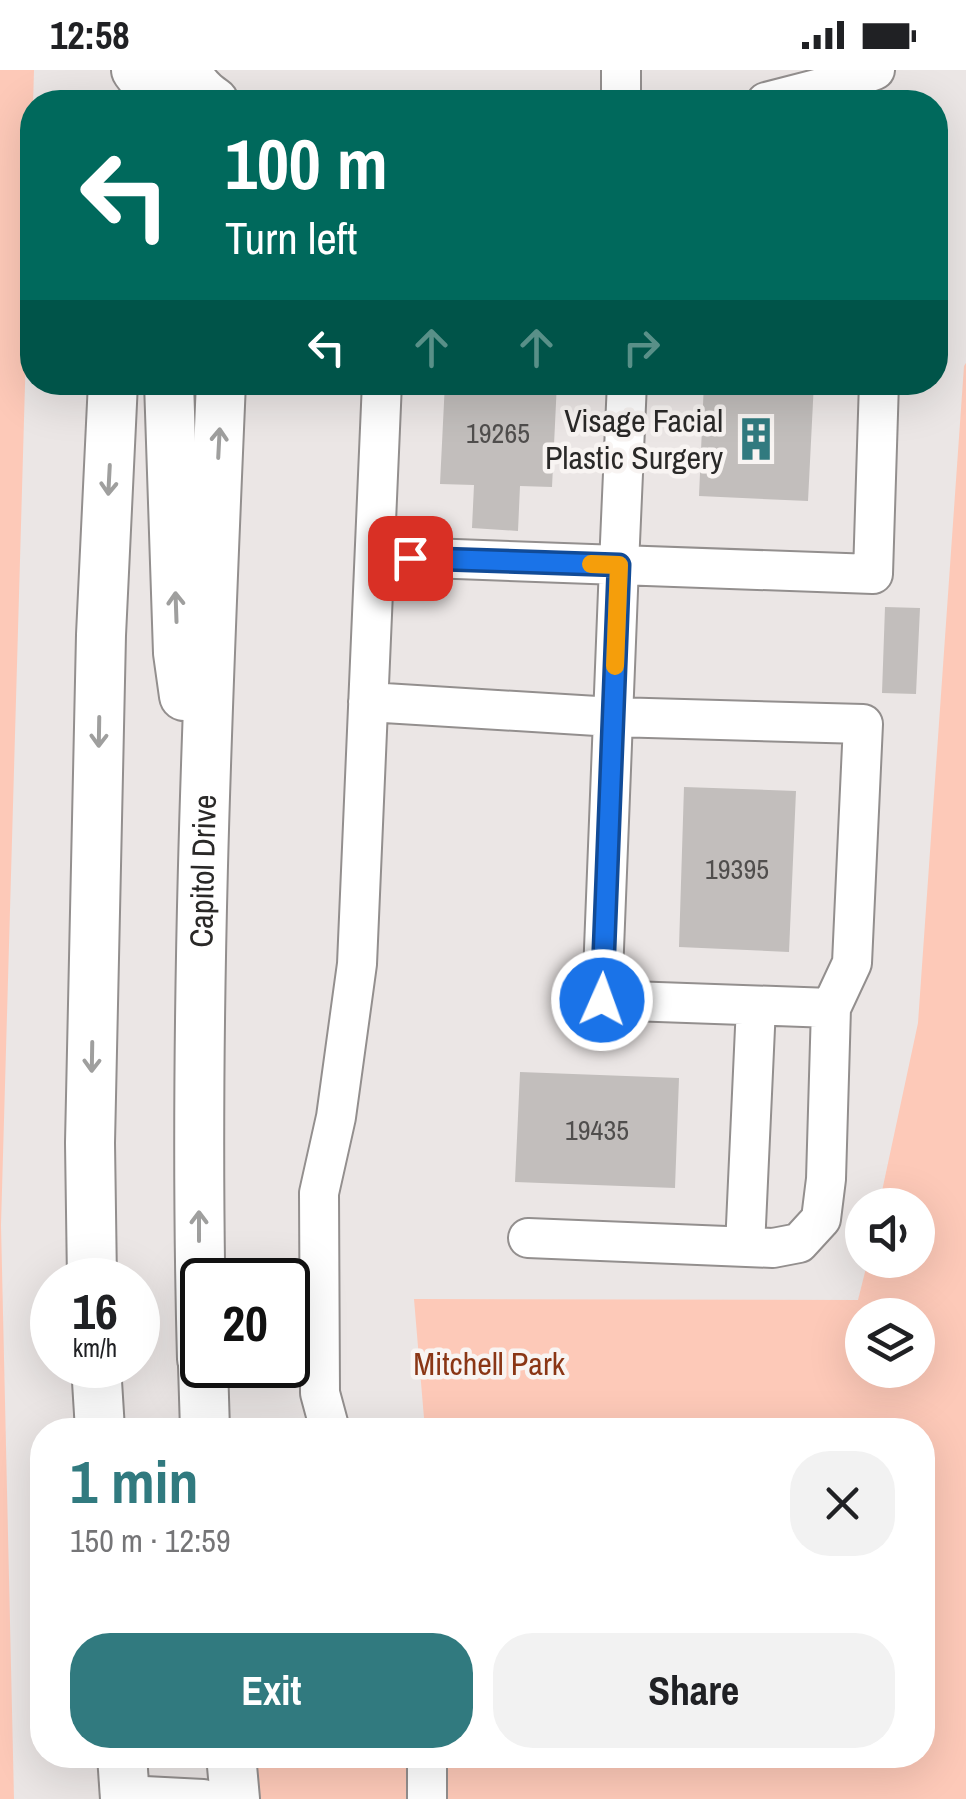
<!DOCTYPE html>
<meta charset="utf-8">
<style>
:root{--surface:#fff;--page:#f2f2f2;--text:#202124;--muted:#757577;--accent:#317a7f}
body{margin:0;font-family:"Archivo Narrow",sans-serif;background:var(--page);color:var(--text);height:100vh;display:flex;flex-direction:column;font-size:38px;white-space:nowrap}
*{box-sizing:border-box;margin:0}
p{font-size:32px;color:var(--muted)}
.icon{flex:none;width:55px;height:55px;fill:none;stroke:currentColor;stroke-width:2;stroke-linecap:round;stroke-linejoin:round}
.map{position:relative;flex:1;overflow:hidden}
.side{position:absolute;left:30px;top:1348px;width:905px;height:350px;display:flex;flex-direction:column;background:var(--surface);border-radius:40px;box-shadow:0 10px 40px #0002}
.side>*{flex:none}
.hud{position:absolute;left:20px;top:20px;width:928px;height:305px;border-radius:40px;box-shadow:0 10px 40px #0002;background:#00695c;color:#fff;overflow:hidden}
.fabs{position:absolute;left:845px;top:1118px;display:grid;gap:20px}
.fabs a{display:grid;place-items:center;width:90px;height:90px;border-radius:50%;background:var(--surface);box-shadow:0 10px 40px #0002;font-size:50px}
.speed{position:absolute;left:30px;top:1188px;display:flex;gap:20px;font-size:50px;font-weight:700;text-align:center}
.speed>*{display:grid;place-content:center;width:130px;height:130px;border-radius:50%;background:var(--surface);box-shadow:0 10px 40px #0002;line-height:1}
.speed small{font-size:25px;font-weight:400}
.speed .limit{border:5px solid #111;border-radius:15px;background:#fff;color:#111}
.pin{position:absolute;display:grid;place-items:center;width:85px;height:85px;color:#fff;margin:-42px;border-radius:20px;box-shadow:0 5px 15px #0006}
.me{position:absolute;width:110px;margin:-55px;rotate:2deg;stroke-linejoin:round;filter:drop-shadow(0 0 8px #0008)}
.turn{display:flex;align-items:center;gap:35px;height:210px;padding:0 40px;font-size:45px}
.turn .icon{width:130px;height:130px;stroke-width:2.5}
.turn b{display:block;font-size:70px;line-height:85px}
.lanes{display:flex;align-items:center;height:95px;padding:0 40px;background:#0003;justify-content:center;gap:50px;direction:ltr}
.lanes .off{opacity:.35}
.round{display:grid;place-items:center;flex:none;width:105px;height:105px;border-radius:40px;background:var(--page)}
.headline{display:flex;align-items:center;justify-content:space-between;height:170px;padding:0 40px}
h1{font-size:60px;font-weight:800;line-height:75px;color:var(--accent)}
.button{display:flex;gap:20px;margin-top:auto;padding:20px 40px}
.button a{flex:1;height:115px;border-radius:40px;background:var(--accent);color:#fff;font-size:40px;font-weight:800;line-height:115px;text-align:center}
.button a+a{background:var(--page);color:var(--text)}
.status{display:flex;justify-content:space-between;align-items:center;height:70px;padding:0 50px;background:var(--surface);direction:ltr}
.status svg{height:28px;fill:currentColor}
.map>svg:first-child{display:block}
.green{fill:#fdc9b8;fill-rule:evenodd}
.building{fill:#c2bebc}
.lines{fill:none;stroke-linecap:round;stroke-linejoin:round}
.minor-casing{stroke:#938f8e;stroke-width:42}
.major-casing{stroke:#938f8e;stroke-width:52}
.minor{stroke:#fff;stroke-width:38}
.major{stroke:#fff;stroke-width:48}
.oneway{stroke:#9f9f9e}
.route-casing{stroke:#114b97;stroke-width:25}
.route{stroke:#1a73e8;stroke-width:18}
.slow{stroke:#f59e0b;stroke-width:18}
.labels{text-anchor:middle;stroke-width:9;stroke-linejoin:round;paint-order:stroke}
.number-label{font-size:28px;fill:#504e4d}
.poi-label{font-size:32px;fill:#2a2928;stroke:#f8f4f2;text-anchor:end}
.street-label{font-size:32px;fill:#2a2928;stroke:#f8f4f2}
.park-label{font-size:32px;fill:#8a3615;stroke:#f8f4f2}
</style>
<div class="status"><b>12:58</b><svg viewBox="0 0 49 12"><path d="M0 12V9h3v3zM5 12V6h3v6zM10 12V3h3v9zM15 12V0h3v12zM26 1h20v11H26zM47 4h2v5h-2z"/></svg></div>
<div class="map">
<svg width="966" height="1729" viewBox="0 0 966 1729">
<rect width="100%" height="100%" fill="#ebe6e5"/>
<path class="green" d="M0,0H34L1,1155L14,1729H0Z
M966,293V1729H259L254,1685H922V1360H425L414,1229L858,1230L868,1190H918V1135H879L918,953L964,296ZM862,1245H918V1300H862Z"/>
<path class="building" d="M445,312H557L552,417L520,416L518,461L472,458L474,415L440,414Z
M704,312H814L808,431L699,426Z
M885,537L920,538L916,624L882,623Z
M684,717L796,721L789,882L679,877Z
M520,1002L679,1008L675,1118L515,1112Z"/>
<g class="lines">
<g class="minor-casing">
<path id="minor" d="M621,0V32
M766,32L836,14L875,0
M627,312L619,495L873,504L879,312
M368,632L613,647L863,654L852,893L831,938L602,930L619,495L375,486
M528,1168L773,1178L799,1173L821,1149L826,1109L831,938
M745,1177L756,936
M330,1360L320,1323L319,1123L336,1047L357,894L382,312
M427,1685V1729
M125,1725L203,1729"/>
</g>
<g class="major-casing">
<g id="major">
<path d="M136,0L160,32"/>
<path d="M187,0C192,14 202,24 214,32"/>
<path d="M169,312L178,583L184,626"/>
<path d="M92,1210L90,1073L101,565L113,312"/>
<path id="s1" d="M202,1289C193,963 207,638 221,312"/>
<path d="M96,1295L100,1360"/>
<path d="M203,1295L205,1360"/>
<path d="M122,1685L125,1729"/>
<path d="M231,1685L235,1729"/>
</g>
</g>
<use href="#minor" class="minor"/>
<use href="#major" class="major"/>
</g>
<defs><path id="oneway-shaft" d="M-6 0H5M1.5-3L5.5 0L1.5 3" fill="none" stroke-width="1.6" stroke-linecap="round" stroke-linejoin="round" transform="scale(2.5)"/></defs>
<g class="oneway">
<use href="#oneway-shaft" transform="translate(219 373) rotate(-87)"/>
<use href="#oneway-shaft" transform="translate(109 410) rotate(93)"/>
<use href="#oneway-shaft" transform="translate(176 537) rotate(-92)"/>
<use href="#oneway-shaft" transform="translate(99 662) rotate(91)"/>
<use href="#oneway-shaft" transform="translate(92 987) rotate(91)"/>
<use href="#oneway-shaft" transform="translate(199 1156) rotate(-90)"/>
</g>
<g class="lines">
<g class="route-casing">
<path id="route" d="M410,488L619,495L602,930"/>
</g>
<use href="#route" class="route"/>
<path class="slow" d="M591,494L619,495L615,596"/>
</g>
<defs>
<g id="building-bare" transform="scale(3.45)"><path d="M-4-6H4V6H1V3H-1V6H-4ZM-2.5-4.3h1.7v1.8h-1.7ZM.8-4.3h1.7v1.8H.8ZM-2.5-1h1.7V.8h-1.7ZM.8-1h1.7V.8H.8Z" fill="#317a7f" stroke="#f8f4f2" stroke-width="2.5" paint-order="stroke"/></g>
</defs>
<g fill-rule="evenodd">
<use href="#building-bare" x="756" y="369"/>
</g>
<g class="labels">
<g class="number-label">
<text x="498" y="373">19265</text>
<text x="737" y="809">19395</text>
<text x="597" y="1070">19435</text>
</g>
<g class="poi-label">
<text x="723" y="362">Visage Facial<tspan x="723" dy="37">Plastic Surgery</tspan></text>
</g>
<g class="street-label">
<text dy="11" stroke="none"><textPath href="#s1" startOffset="488">Capitol Drive</textPath></text>
</g>
<g class="park-label">
<text x="489" y="1305">Mitchell Park</text>
</g>
</g>
</svg>
<div class="fabs">
<a><svg class="icon" aria-label="sound" viewBox="0 0 24 24"><path d="M4 9h4l5-4v14l-5-4H4zM17 9q2 3 0 6"/></svg></a>
<a><svg class="icon" aria-label="layers" viewBox="0 0 24 24"><path d="M12 4l9 5-9 5-9-5zM3 14l9 5 9-5"/></svg></a>
</div>
<div class="speed"><div>16<small>km/h</small></div><div class="limit">20</div></div>
<div class="pin" style="left:410px;top:488px;background:#d93025"><svg class="icon" aria-label="arrive" viewBox="0 0 24 24"><path d="M6 21V4h12l-3 4 3 4H6"/></svg></div>
<svg class="me" style="left:602px;top:930px" viewBox="-20 -20 40 40"><circle r="17" fill="#1a73e8" stroke="#fff" stroke-width="3"/><path d="M0-11L8 9 0 5-8 9z" fill="#fff"/></svg>
<div class="hud">
<div class="turn"><svg class="icon" aria-label="left" viewBox="0 0 24 24"><path d="M17 20v-9H6M10 6l-5 5 5 5"/></svg><div><b>100 m</b>Turn left</div></div>
<div class="lanes"><svg class="icon" aria-label="left" viewBox="0 0 24 24"><path d="M17 20v-9H6M10 6l-5 5 5 5"/></svg><svg class="icon off" aria-label="ahead" viewBox="0 0 24 24"><path d="M12 20V5M6 11l6-6 6 6"/></svg><svg class="icon off" aria-label="ahead" viewBox="0 0 24 24"><path d="M12 20V5M6 11l6-6 6 6"/></svg><svg class="icon off" aria-label="right" viewBox="0 0 24 24"><path d="M7 20v-9h11M14 6l5 5-5 5"/></svg></div>
</div>
<section class="side">
<div class="headline"><div><h1>1 min</h1><p>150 m · 12:59</p></div><a class="round"><svg class="icon" aria-label="close" viewBox="0 0 24 24"><path d="M6 6l12 12M18 6L6 18"/></svg></a></div>
<div class="button"><a>Exit</a><a>Share</a></div>
</section>
</div>
